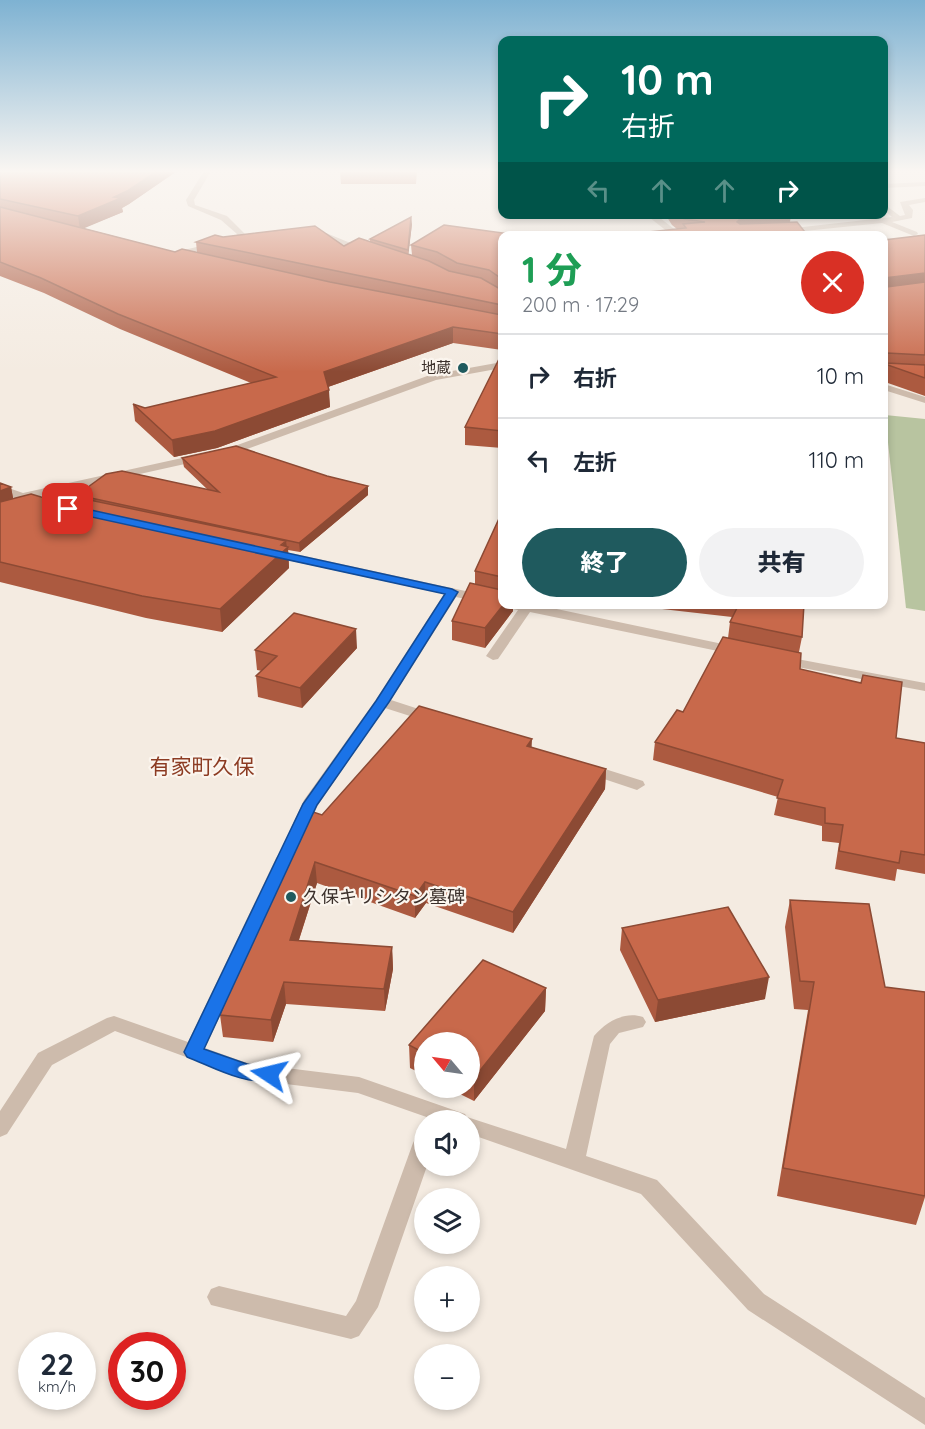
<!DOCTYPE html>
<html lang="ja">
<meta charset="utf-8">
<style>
:root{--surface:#fff;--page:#f2f2f3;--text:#1f2937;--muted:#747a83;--line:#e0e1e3;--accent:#1f5a5e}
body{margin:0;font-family:Quicksand,"Noto Sans JP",sans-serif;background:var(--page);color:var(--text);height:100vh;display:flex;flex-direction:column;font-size:22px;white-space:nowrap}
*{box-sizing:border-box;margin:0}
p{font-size:20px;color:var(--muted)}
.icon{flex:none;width:33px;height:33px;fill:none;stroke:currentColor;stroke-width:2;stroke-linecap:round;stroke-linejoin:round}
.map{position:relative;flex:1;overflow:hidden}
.drawer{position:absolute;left:498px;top:231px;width:390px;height:378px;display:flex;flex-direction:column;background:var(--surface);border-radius:12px;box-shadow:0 3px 9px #0003}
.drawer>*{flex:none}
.top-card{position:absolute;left:498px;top:36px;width:390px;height:183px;border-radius:12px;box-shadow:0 3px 9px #0003;background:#00695c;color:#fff;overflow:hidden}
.needle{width:39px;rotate:299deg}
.buttons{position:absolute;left:414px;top:1032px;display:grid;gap:12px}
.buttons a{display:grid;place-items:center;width:66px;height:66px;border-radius:50%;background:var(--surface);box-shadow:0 3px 9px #0003;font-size:30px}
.speed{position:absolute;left:18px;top:1332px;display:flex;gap:12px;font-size:30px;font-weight:700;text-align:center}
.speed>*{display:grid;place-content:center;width:78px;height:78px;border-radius:50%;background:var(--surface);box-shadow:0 3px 9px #0003;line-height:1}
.speed small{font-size:15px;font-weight:400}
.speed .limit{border:9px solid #d22;background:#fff;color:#111}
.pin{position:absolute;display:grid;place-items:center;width:51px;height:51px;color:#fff;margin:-26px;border-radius:12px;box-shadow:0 3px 9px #0006}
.me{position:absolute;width:66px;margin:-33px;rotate:280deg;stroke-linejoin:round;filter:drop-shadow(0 0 4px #0008)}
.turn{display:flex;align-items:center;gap:21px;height:126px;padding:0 24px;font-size:27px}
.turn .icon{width:78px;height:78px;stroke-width:2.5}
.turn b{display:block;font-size:42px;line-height:51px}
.lanes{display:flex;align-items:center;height:57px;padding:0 24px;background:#0003;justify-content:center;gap:30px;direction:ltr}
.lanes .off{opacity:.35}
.round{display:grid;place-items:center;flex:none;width:63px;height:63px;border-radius:32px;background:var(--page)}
.summary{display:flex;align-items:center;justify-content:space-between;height:102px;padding:0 24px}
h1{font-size:36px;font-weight:800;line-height:45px;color:#1e9e55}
.button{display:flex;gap:12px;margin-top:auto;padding:12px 24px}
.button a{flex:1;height:69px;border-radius:36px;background:var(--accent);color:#fff;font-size:24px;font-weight:800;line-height:69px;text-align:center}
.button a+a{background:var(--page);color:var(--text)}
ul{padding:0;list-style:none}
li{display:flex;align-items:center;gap:18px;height:84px;padding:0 24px;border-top:2px solid var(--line)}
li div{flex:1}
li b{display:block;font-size:22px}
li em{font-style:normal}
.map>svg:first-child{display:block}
.green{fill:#b8c4a0}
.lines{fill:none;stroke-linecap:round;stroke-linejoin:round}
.minor{fill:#cdbbac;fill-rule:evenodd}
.wall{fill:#ac5a40}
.shaded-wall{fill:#8c4a34}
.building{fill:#c8694b;stroke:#8c4a34;stroke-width:1.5}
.route{fill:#1a73e8;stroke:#114b97;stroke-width:1.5}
.poi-dot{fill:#1f5a5e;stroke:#fbf5ee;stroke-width:2}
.labels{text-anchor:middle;stroke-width:4.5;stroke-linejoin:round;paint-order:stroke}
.far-poi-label{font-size:15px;fill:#3b302b;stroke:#fbf5ee;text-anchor:end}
.poi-label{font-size:18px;fill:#3b302b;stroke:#fbf5ee;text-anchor:start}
.quarter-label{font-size:21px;fill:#8c3b22;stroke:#fbf5ee}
</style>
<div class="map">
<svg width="925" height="1429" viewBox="0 0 925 1429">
<rect width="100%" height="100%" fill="#f4ebe1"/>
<path class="green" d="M885,415L925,419V611L906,608Z"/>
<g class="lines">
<path class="minor" d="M204,171H211L194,200L195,205L227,216L245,234L241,242L171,257V253L235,238L237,234L221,220L188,206L186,200Z
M925,182V186L884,188V184Z
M925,198V202L909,205L913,210L912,218L892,222L917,232L918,234L914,236L882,223L785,233L781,231L785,229L892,217L884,210V204L900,216L905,215L900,202Z
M645,214H655L683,236H673Z
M315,233H326L370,251L366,253L322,237H312V233Z
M502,362V368L436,380L239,452L36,497L44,499V505H36L0,493V485L23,493L232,447L430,375Z
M884,384L925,397V403L884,390Z
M268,548L502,599V604H533L737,647L744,651L737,655L530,612L498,659L493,660L486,656L518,610L456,597L391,700L437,715L440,718L432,723L385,708L318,805L305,832H293L291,828L304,800L375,701L444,594L264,555L262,552Z
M781,656L925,683V691L776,663L774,660Z
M589,764L643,781L645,785L637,790L583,772L581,769Z
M285,852L291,854L294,858L205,1048L247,1063L359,1077L465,1114L467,1117L566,1149L594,1036C606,1022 624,1011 643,1017L646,1022L643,1027L619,1033L610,1044L586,1156L657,1180L764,1294L925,1398V1425L748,1310L641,1194L470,1134V1120H435L358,1093L246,1079L115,1031L52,1065L7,1134L0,1137V1111L38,1053L107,1018L114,1016L188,1042L276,858L279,854Z
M424,1134V1166H427L378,1307L359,1336L351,1339L211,1305L207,1297L211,1289L219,1286L346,1316L356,1301L413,1143L416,1137Z"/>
</g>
<path class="wall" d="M0,171H177L129,204L122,208L123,212L83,228L175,252H197L196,242L223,237L344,246L370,242V239L412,224L408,254L412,255L411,245L502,236V350L453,343L328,387L330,407L217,448L174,457L135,421L133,404L145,408L251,383L120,329L44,293L0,276Z
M340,171H417L416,184H341Z
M665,214H791L790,222L677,229L672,225Z
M925,235V396L885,382L884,383V240Z
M502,353V448L465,445V427Z
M182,458L327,476L368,486V495L300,552L288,550L289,568L222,632L146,618L0,582V483L11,487L13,499L51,500L77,497V495L208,490L184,467Z
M502,512V604L513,611L485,648L452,640V621L475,584V571Z
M663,604H804L802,637L799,652L800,669L896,738L925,743V874L897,869L895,881L835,869L839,843L822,841V826L774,815L778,797L653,760L655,742L683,712L728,638L730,622L732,617L662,609Z
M357,648L302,708L258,697L256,676L262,671L257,670L255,650Z
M531,748L606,769L605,789L513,933L426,903L415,918L317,883L299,940L392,947L393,969L385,1011L286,1004L273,1042L223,1037L220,1015L250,945L322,815Z
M790,900L925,1197L916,1225L777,1196L808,1010L794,1009L785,927Z
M622,928L765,999L655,1022L620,950Z
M546,988L545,1011L474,1101L448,1088H470V1042H424V1075L410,1068L409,1045Z"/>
<path class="shaded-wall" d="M157,171H177L129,204L122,208L123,212L80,230L78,216L114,197Z
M785,214H791L789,227L738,234L737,222L739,220Z
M411,217L412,224L408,258V250Z
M925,273V288L884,292L885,278Z
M453,327V343L325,388L324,372Z
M888,365L885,382L884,383L885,367Z
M329,390L330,407L217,448L174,457L172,440Z
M368,486V495L300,552L299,543Z
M11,487L15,508L0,513V491Z
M286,541L287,548L288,547L289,568L222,632L220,609Z
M504,604H513V611L485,648V628Z
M356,629L357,648L302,708L300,688Z
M532,739L531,760L527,746Z
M606,769L605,789L513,933V912Z
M315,862L317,883L292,961L290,940Z
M425,882L426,903L415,918V896Z
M392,947L393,969L385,1011L384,989Z
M769,977L765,999L655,1022L658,1000Z
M284,982L286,1004L273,1042L271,1020Z
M546,988L545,1011L474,1101V1078Z"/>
<path class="building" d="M0,171H157L127,191L114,197L121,198L78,216L0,199Z
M0,207L175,252L182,249L330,282L502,315V334L453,327L324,372L329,390L215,431L172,440L133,404L145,408L276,377L118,314L41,278L0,262Z
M678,214H785L739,220L737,222L740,224L797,222L808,236H611L686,228L683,224L705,222L684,219Z
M411,217L408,250L370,239Z
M444,225L525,236H502V279L489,270L457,263L437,252L411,245Z
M315,226L344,246L359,238L429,261L449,271L481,278L502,290V305L196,242L215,235L223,237Z
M925,235V273L885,278L887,287L925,282V355L887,353L885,355L887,363L925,365V378L888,365L885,367H884V240Z
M502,353V431L465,427Z
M236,446L327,476L368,486L299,543L77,495L106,474L122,471L219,492L182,458Z
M0,483L11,487L0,491Z
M31,494L51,500L61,494L286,541L281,545L288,547L220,609L142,596L0,562V502Z
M502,512V577L475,571Z
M470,583L502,590V604H504L485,628L452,621Z
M739,604H804L802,637L730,622Z
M294,613L356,629L300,688L256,676L277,656L255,650Z
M723,637L801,653L800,669L861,683L863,675L902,682L896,738L925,743V855L901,851L899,863L839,851L843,825L825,823V808L777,798L783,780L655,742L677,710L683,712Z
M419,706L532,739L527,746L606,769L513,912L425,882L415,896L315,862L290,940L392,947L384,989L284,982L271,1020L220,1015L246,945H250L279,868L307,810L322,815Z
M790,900L869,904L885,987L925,992V1196L783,1168L814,982L800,981Z
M728,907L769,977L658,1000L622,928Z
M483,960L546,988L474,1078L470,1076V1042H424V1053L409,1045Z"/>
<linearGradient id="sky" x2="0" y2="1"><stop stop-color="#7eb2d2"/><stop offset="0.46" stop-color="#faf6f2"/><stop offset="1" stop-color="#faf6f2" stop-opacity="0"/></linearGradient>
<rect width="925" height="372" fill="url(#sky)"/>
<path class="route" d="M68,505L452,589L458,592L389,702L317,805L204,1049L247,1064L275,1069L278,1074L275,1079C249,1088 211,1066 187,1057L184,1052L303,804L376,701L445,594L64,511V506Z"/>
<g class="poi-dot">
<circle cx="463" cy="368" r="6"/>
<circle cx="291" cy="897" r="6"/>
</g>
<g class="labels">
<g class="far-poi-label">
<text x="451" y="373">地蔵</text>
</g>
<g class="poi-label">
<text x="303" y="903">久保キリシタン墓碑</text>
</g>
<g class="quarter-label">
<text x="202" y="774">有家町久保</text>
</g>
</g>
</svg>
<div class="buttons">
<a><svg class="needle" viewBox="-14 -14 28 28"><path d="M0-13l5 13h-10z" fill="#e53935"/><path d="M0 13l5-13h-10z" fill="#747a83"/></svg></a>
<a><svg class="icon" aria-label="sound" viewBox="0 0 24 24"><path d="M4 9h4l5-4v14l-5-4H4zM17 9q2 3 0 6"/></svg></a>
<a><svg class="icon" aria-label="layers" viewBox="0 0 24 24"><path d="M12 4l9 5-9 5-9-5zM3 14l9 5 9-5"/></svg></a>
<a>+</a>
<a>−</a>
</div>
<div class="speed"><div>22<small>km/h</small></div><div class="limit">30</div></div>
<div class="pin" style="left:68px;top:509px;background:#d93025"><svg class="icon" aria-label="arrive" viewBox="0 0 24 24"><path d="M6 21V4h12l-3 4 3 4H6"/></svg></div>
<svg class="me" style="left:269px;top:1074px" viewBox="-20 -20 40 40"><path d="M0-17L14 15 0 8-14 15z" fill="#1a73e8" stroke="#fff" stroke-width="4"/></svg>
<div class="top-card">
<div class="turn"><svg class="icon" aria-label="right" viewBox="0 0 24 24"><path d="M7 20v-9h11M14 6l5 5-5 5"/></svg><div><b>10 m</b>右折</div></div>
<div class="lanes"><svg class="icon off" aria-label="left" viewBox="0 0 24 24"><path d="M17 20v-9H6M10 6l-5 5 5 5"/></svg><svg class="icon off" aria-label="ahead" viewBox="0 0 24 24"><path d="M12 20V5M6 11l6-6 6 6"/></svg><svg class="icon off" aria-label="ahead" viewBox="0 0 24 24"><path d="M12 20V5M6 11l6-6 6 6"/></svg><svg class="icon" aria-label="right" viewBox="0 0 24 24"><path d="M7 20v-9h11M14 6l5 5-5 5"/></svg></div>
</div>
<section class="drawer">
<div class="summary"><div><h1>1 分</h1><p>200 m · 17:29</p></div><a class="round" style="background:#d93025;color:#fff"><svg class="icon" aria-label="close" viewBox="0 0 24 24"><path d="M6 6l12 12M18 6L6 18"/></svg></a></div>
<ul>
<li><svg class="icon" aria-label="right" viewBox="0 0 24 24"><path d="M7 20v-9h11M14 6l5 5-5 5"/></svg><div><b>右折</b></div><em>10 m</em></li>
<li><svg class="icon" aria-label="left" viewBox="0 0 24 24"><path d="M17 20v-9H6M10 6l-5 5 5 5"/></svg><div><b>左折</b></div><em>110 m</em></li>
</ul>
<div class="button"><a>終了</a><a>共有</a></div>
</section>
</div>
